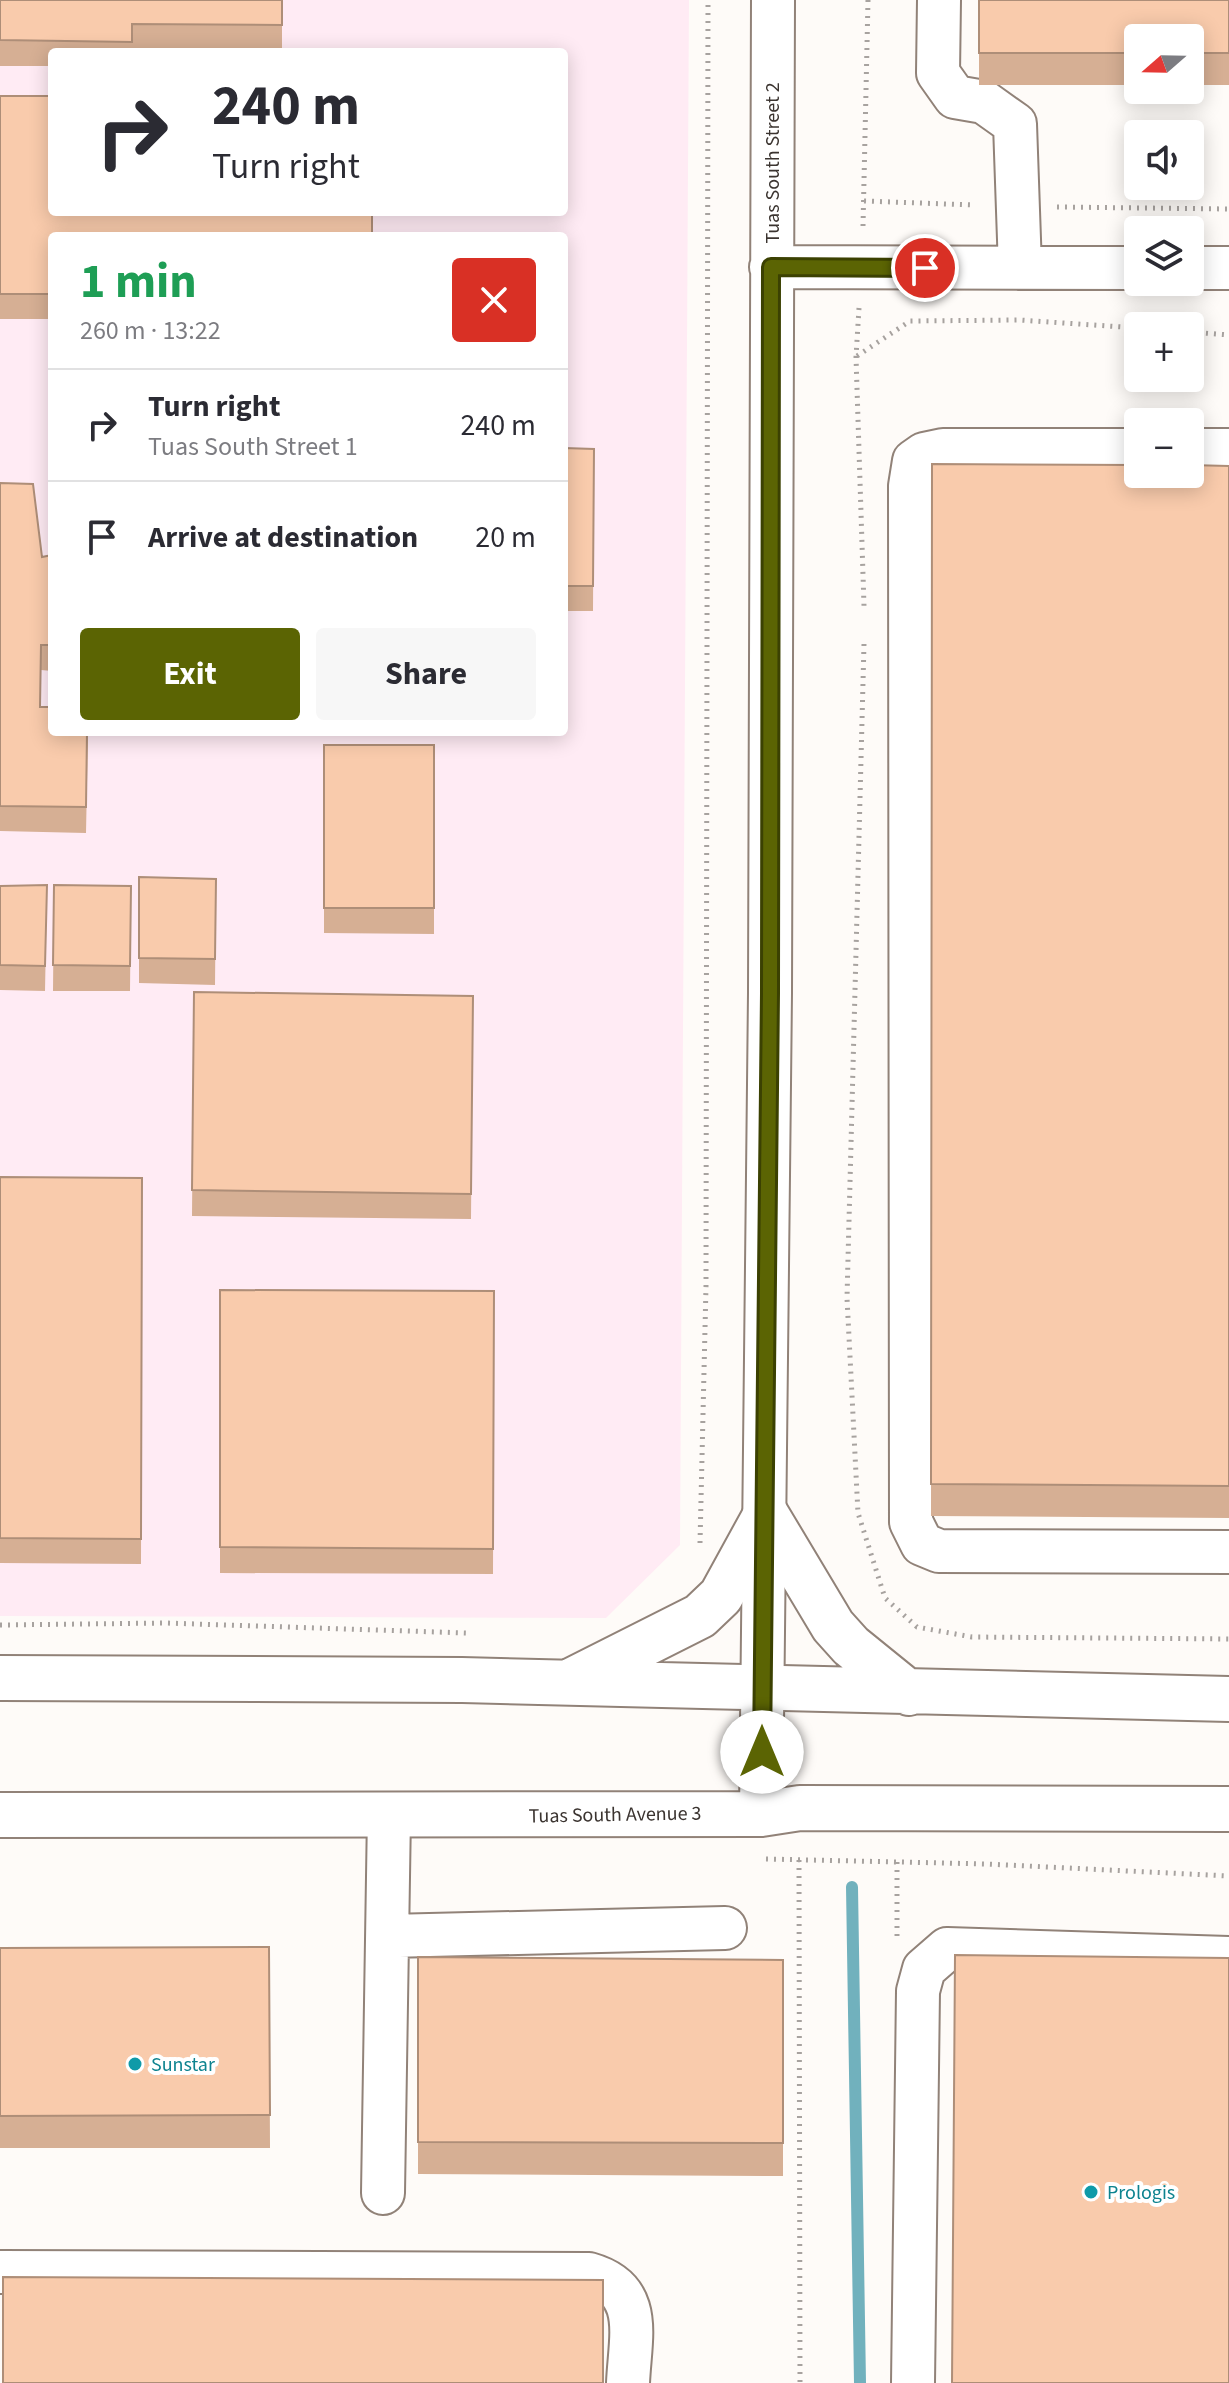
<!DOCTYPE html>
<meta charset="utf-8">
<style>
:root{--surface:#fff;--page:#f7f7f7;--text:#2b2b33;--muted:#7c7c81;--line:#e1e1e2;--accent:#5b6403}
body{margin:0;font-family:"Source Sans 3",sans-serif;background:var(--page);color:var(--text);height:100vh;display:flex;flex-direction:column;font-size:30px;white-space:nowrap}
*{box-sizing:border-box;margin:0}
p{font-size:26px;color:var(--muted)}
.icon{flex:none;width:44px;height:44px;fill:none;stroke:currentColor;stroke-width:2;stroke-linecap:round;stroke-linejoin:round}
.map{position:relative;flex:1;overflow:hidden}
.panel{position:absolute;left:48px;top:232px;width:520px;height:504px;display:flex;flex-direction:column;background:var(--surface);border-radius:8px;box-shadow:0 4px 20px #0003}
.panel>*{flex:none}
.guide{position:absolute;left:48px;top:48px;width:520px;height:168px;border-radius:8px;box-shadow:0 4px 20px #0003;background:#fff;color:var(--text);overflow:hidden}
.needle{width:52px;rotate:250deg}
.buttons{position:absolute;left:1124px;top:24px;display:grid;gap:16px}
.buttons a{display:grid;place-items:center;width:80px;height:80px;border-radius:8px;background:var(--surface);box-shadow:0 4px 20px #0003;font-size:40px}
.pin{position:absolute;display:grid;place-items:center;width:68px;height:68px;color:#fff;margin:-34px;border:4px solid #fff;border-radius:50%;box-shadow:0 2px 8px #0007}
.me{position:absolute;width:88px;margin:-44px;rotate:0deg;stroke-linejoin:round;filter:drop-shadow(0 0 6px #0008)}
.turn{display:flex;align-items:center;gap:28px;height:168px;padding:0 32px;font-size:36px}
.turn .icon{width:104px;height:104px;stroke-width:2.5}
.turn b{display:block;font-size:56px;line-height:68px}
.round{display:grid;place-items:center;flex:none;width:84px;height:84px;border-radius:8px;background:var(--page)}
.headline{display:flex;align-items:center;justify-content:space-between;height:136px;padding:0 32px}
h1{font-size:48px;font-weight:700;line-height:60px;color:#1e9e55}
.cta{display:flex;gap:16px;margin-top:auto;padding:16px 32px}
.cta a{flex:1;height:92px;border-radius:8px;background:var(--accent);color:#fff;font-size:32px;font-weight:700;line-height:92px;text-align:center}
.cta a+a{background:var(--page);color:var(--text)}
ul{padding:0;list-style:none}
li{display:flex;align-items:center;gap:24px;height:112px;padding:0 32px;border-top:2px solid var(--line)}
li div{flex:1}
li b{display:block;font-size:30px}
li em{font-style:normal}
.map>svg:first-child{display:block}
.industrial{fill:#ffebf4;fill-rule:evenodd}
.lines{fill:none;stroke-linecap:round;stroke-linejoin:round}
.stream{stroke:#71b1bd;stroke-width:12}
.minor-casing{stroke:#918278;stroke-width:46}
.major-casing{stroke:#918278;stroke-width:48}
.path{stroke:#a7a29f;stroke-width:5;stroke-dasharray:2 6;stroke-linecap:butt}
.minor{stroke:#fff;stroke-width:42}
.major{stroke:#fff;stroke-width:44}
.wall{fill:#d6af94}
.building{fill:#f9cbac;stroke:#ae8e78;stroke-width:2}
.route-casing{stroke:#3b4102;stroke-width:20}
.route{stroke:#5b6403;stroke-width:14}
.culture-dot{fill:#0f9aa8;stroke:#fff;stroke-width:3}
.labels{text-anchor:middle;stroke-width:8;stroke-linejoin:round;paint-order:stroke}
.street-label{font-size:20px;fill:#3b3430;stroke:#fff}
.culture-label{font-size:20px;fill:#0d838f;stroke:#fff;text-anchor:start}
</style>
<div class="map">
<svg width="1229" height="2383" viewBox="0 0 1229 2383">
<rect width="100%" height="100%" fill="#fefbf8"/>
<path class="industrial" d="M0,0H689L680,1545L606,1618L0,1616ZM52,52H564V212H52ZM52,236H564V732H52Z"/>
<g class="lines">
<path class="stream" d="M852,1887L860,2383"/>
<g class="minor-casing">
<path id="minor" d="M939,0L938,73L955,97L984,102L1015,124L1020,268
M771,267L1138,268
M1190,268H1229
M1138,450H943L924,454L914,461L910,486L911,1522L922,1544L939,1551L1229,1552
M1190,450H1229
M761,1814L770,993L773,0
M389,1936L725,1928
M383,2193L389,1814
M0,2272L589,2274C645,2290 630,2336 628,2383
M913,2383L918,1991L924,1969L947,1949L1229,1958"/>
</g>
<g class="major-casing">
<path id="major" d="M766,1514L833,1626L851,1646L909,1693
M0,1678L462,1680L1229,1699
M569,1682L700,1616L721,1596L766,1514
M0,1815L761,1814L800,1808L1229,1809"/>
</g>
<path class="path" d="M864,201L975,205
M1057,207L1229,209
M863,226L868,0
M859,308L856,357L864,606
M1190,332L1229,335
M857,356L910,321L1019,320L1138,328
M864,644L847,1298L858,1513L885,1598L917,1627L972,1637L1229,1639
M700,1543L706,1286L708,0
M0,1625L166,1623L467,1633
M766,1859L987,1864L1229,1876
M799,1860L800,2383
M897,1862V1938"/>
<use href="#minor" class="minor"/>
<use href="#major" class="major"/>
</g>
<path class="wall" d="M0,0H282V50L132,49V52H52V66H0Z
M979,0H1229V85H1190V38H1138V85H979Z
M0,96L52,236V319H0Z
M564,448L594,449L593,611H564Z
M932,464L1229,466V1518L931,1516Z
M0,483L42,557L52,555V671L41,670L40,707L88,732L86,833L0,831Z
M324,745H434V934L324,933Z
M139,877L216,879L215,985L139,983Z
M47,885L45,991L0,990V886Z
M54,885L131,886L130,991H53Z
M194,992L473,996L471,1219L192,1216Z
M0,1177L142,1178L141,1564L0,1563Z
M220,1290L494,1291L493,1574L220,1573Z
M269,1947L270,2148H0V1948Z
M418,1957L783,1960V2176L418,2174Z"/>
<path class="building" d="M0,0H282V25L132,24V42L0,40Z
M979,0H1229V53H1190V38H1138V53H979Z
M0,96H52V212H372V236H52V294H0Z
M564,448L594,449L593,586H564Z
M932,464L1138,465V474H1190V465L1229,466V1486L931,1484Z
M0,483L33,484L42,557L52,555V645H41L40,707H52V732H87L86,807L0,806Z
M324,745H434V908H324Z
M139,877L216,879L215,959L139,958Z
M47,885L45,966L0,965V886Z
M54,885L131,886L130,966L53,965Z
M194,992L473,996L471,1194L192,1190Z
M0,1177L142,1178L141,1539L0,1538Z
M220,1290L494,1291L493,1549L220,1547Z
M269,1947L270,2115L0,2116V1948Z
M955,1955L1229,1958V2383H952Z
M418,1957L783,1960V2143L418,2142Z
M3,2277L603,2280V2383H3Z"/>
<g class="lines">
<g class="route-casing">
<path id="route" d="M762,1752L770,993L771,267L925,268"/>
</g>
<use href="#route" class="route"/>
</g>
<g class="culture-dot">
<circle cx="135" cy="2064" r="8"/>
<circle cx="1091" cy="2192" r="8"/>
</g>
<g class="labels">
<g class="street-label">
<text transform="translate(772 163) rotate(-90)" y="7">Tuas South Street 2</text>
<text transform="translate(615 1814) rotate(-1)" y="7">Tuas South Avenue 3</text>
</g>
<g class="culture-label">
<text x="151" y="2071">Sunstar</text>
<text x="1107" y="2199">Prologis</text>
</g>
</g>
</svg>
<div class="buttons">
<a><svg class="needle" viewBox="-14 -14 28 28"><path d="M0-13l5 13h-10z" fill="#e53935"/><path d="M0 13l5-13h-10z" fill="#7c7c81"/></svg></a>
<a><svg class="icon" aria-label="sound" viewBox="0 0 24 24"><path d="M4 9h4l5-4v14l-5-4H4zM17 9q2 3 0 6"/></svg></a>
<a><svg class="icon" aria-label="layers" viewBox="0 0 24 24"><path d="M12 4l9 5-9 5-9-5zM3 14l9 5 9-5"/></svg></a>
<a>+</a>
<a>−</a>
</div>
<div class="pin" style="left:925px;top:268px;background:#d93025"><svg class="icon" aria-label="arrive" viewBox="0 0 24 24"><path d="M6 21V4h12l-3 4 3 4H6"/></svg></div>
<svg class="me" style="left:762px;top:1752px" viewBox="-20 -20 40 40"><circle r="19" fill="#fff"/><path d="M0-13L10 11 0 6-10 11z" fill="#5b6403"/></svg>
<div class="guide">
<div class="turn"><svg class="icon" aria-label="right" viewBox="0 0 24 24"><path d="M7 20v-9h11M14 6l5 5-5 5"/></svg><div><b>240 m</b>Turn right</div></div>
</div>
<section class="panel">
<div class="headline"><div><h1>1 min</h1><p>260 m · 13:22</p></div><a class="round" style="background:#d93025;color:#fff"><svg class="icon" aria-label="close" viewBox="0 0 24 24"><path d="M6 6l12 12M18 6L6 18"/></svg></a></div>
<ul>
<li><svg class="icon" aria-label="right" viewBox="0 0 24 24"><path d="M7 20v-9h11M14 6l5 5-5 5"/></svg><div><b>Turn right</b><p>Tuas South Street 1</p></div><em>240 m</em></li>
<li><svg class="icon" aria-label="arrive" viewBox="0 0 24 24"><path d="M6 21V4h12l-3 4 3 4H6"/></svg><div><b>Arrive at destination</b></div><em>20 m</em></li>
</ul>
<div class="cta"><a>Exit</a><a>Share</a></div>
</section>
</div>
